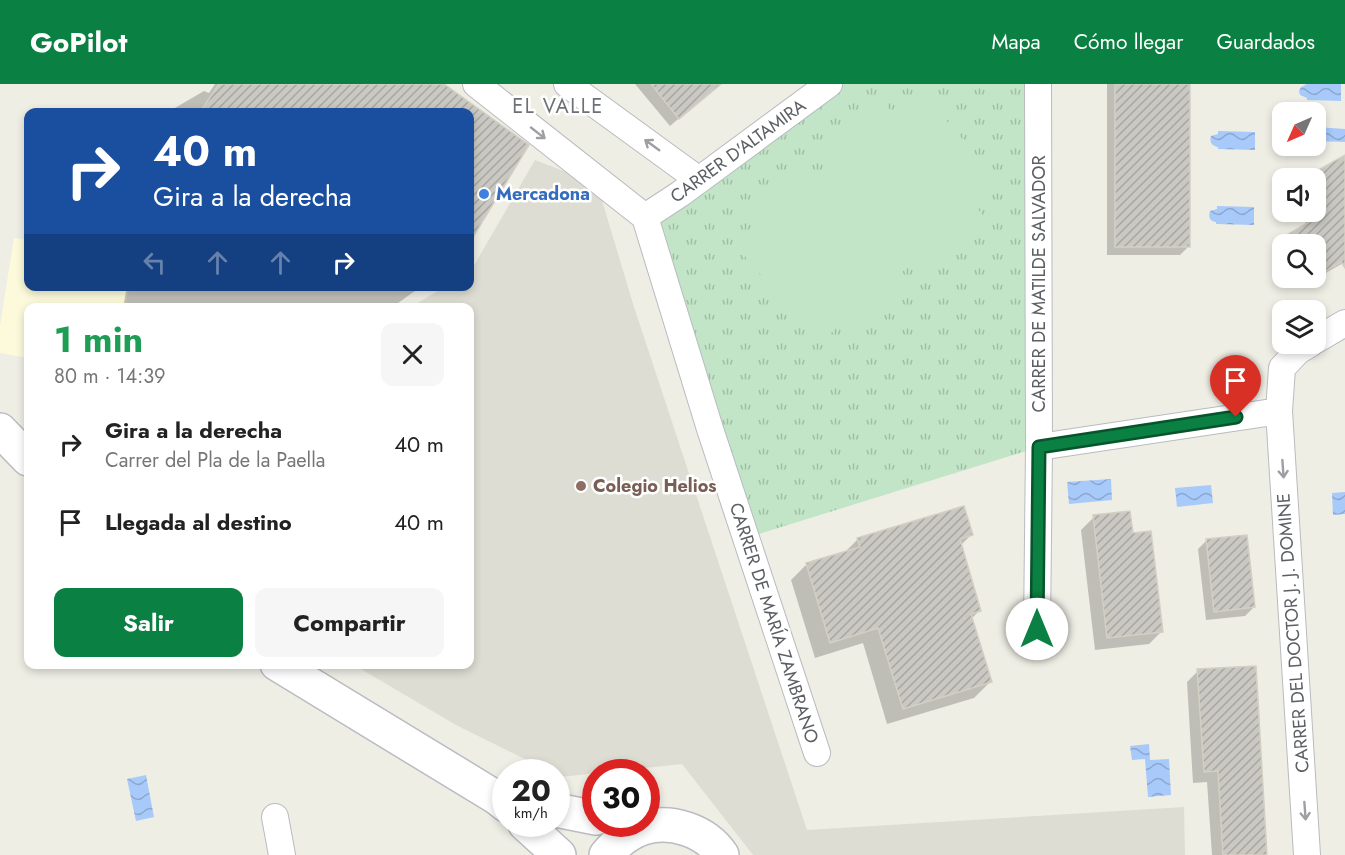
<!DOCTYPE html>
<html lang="es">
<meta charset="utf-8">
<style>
:root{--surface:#fff;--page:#f6f6f6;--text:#222;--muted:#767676;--accent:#0b8043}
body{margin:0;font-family:Jost,sans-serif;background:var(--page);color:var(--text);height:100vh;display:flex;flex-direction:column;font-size:22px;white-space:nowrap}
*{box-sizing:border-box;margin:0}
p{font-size:20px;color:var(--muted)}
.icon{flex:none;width:33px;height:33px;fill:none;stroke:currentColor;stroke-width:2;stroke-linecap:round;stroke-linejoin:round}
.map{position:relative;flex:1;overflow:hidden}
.side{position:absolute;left:24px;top:219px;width:450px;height:366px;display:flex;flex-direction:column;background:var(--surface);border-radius:12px;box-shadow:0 3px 9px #0003}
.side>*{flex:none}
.top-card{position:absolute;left:24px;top:24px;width:450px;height:183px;border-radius:12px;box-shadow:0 3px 9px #0003;background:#1a4fa0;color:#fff;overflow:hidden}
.needle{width:39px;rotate:225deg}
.tools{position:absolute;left:1272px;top:18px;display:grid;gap:12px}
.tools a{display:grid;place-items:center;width:54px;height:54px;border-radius:12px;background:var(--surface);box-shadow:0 3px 9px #0003;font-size:30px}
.speed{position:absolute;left:492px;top:675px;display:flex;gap:12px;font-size:30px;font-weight:700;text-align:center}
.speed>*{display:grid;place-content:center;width:78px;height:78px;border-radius:50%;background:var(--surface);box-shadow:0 3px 9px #0003;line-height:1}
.speed small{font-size:15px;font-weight:400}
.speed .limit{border:9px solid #d22;background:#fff;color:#111}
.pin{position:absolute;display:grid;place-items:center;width:51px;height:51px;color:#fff;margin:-62px -26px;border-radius:50% 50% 50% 0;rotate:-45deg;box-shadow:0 0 6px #0007}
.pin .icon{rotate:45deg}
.me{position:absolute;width:66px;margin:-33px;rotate:0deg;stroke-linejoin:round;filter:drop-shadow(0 0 4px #0008)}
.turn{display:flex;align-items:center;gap:21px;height:126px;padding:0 30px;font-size:27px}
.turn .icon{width:78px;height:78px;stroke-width:2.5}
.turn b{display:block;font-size:42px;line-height:51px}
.lanes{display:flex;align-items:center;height:57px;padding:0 30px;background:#0003;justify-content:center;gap:30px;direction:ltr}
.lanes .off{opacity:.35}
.round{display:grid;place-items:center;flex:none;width:63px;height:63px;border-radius:12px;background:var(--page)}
.head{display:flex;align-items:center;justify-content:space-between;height:102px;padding:0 30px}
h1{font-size:36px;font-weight:700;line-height:45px;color:#1e9e55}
.action{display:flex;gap:12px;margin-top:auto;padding:12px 30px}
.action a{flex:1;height:69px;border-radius:12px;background:var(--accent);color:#fff;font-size:24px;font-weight:700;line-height:69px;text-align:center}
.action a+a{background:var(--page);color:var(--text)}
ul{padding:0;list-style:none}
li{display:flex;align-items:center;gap:18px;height:78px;padding:0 30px}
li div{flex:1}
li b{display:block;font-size:22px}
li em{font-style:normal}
header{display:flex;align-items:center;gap:36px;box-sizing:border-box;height:84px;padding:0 30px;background:var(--accent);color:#fff}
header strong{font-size:28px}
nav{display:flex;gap:33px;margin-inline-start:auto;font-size:21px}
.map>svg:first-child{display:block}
.commercial{fill:#fcfadb}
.education{fill:#deddd3}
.park{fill:url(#park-tufts)}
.garden{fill:#c2e5c7}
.water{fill:url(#water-waves)}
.shadow{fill:#0003}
.building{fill:url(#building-hatch);stroke:#d3d0c3;stroke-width:1.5}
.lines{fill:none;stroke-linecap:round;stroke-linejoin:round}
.minor-casing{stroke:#b9bbc0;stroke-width:28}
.secondary-casing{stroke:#babcc2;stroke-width:36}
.minor{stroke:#fff;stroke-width:26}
.secondary{stroke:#fff;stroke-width:33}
.oneway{stroke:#9d9fa2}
.route-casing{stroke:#07532c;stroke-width:15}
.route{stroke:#0b8043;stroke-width:10}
.shop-dot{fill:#3f7fe0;stroke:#fff;stroke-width:2}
.education-dot{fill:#8d6e63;stroke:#fff;stroke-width:2}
.labels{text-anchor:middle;stroke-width:5;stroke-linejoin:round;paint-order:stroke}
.street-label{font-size:18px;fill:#5c5f64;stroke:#fff}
.shop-label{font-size:18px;font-weight:bold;fill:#366cbe;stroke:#fff;text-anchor:start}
.education-label{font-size:18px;font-weight:bold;fill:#785e54;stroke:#fff;text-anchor:start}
.neighbourhood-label{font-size:20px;letter-spacing:1.5px;fill:#6d7176;stroke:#fff}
</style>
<header>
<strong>GoPilot</strong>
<nav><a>Mapa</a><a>Cómo llegar</a><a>Guardados</a></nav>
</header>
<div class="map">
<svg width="1345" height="771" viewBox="0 0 1345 771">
<defs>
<pattern id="park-tufts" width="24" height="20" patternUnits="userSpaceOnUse" patternTransform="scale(1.5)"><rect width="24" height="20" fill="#c2e5c7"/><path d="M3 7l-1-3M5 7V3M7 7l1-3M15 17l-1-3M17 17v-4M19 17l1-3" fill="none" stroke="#a1bda5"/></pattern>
<pattern id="water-waves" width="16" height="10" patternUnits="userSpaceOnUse" patternTransform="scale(1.5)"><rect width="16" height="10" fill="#a7cafb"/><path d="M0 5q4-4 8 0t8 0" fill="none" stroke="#8ba7cf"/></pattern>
<pattern id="building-hatch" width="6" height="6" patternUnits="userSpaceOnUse" patternTransform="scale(1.5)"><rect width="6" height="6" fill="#cac8c2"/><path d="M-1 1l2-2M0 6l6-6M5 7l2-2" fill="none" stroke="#a7a6a1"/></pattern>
</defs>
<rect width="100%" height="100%" fill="#eeeee5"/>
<path class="commercial" d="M14,154L28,156V202L129,203L125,223L28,224V274L0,269V242Z"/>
<path class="education" d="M535,76L597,100L634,223L807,746L1184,723L1185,771H753L682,680L560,693L557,691L556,688H551L456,641L354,581L470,580V224L411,223L444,203L470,202V186L472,185Z"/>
<path class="park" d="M829,0H1038L1039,363L746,454L645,133Z"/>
<path class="garden" d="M920,6L1003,102L977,124L988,137L929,188L917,175L902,188L913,202L855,253L842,239L820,259L737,163L758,145L743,128L803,78L817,94L833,81L817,63L877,12L893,29Z"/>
<path class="water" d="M1307,0H1341V17L1307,16V14L1300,11L1299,7L1301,3Z
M1316,43L1345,45V58L1316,57Z
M1218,47L1255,48V66L1218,65V63C1212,62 1209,58 1211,52L1218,50Z
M1217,122L1254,123V141L1216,140V138C1210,137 1208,134 1210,127L1217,125Z
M1111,395L1112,416L1069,420L1067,398Z
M1211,401L1213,419L1177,423L1175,404Z
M1345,408V430L1333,431L1332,409Z
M1149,660L1150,676L1169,675L1171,711L1148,713L1145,675L1132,676L1130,662Z
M146,691L154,733L136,737L127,695Z"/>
<path class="shadow" d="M215,0H441L527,61L470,155V28H168L204,7L209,9Z
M635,0H716L705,12L670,42Z
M1107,0H1189V162L1180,171H1107Z
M1345,73V178L1301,203L1296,194H1316V160H1282V171L1278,162L1286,153L1307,141L1299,128H1316V94H1307Z
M127,202H422L391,224H123Z
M1094,433L1132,451L1162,547L1149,560L1095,566L1081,446Z
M972,450L960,462L980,526L971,535L990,598L974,614L887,640L863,559L815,574L791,496L807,480L843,470L858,455Z
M1207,456L1254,523L1245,532L1206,536L1198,465Z
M1198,587L1266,771H1212L1207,698L1193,699L1187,598Z"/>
<path class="building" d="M219,0H444L529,61L470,158V28H200Z
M651,0H721L679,35Z
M1115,0H1190V163H1115Z
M1345,71V184L1341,178L1316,193V160H1290L1285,152L1316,134L1313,128H1316V94H1304Z
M964,422L973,451L960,455L981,527L971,530L992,598L903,625L878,544L830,559L806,479L860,463L857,454Z
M1130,427L1133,449L1151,447L1163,548L1107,554L1093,431Z
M1247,451L1255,523L1214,528L1206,455Z
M1256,582L1267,771H1223L1218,687L1204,688L1197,585Z"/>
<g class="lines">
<g class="minor-casing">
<path id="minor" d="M476,0L645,133L710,345L817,669
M567,0L699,96
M645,133L680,110L829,0
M1316,256L1345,239
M1039,363L1279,327
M1037,545L1039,363L1038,0
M275,733L282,771
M1307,771L1279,327L1282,284L1298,267L1310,260"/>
</g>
<g class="secondary-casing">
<path id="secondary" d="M0,346L28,375
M277,580L497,714L506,721
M556,726L596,734
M525,740L559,771
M606,771C616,759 629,749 643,744C671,735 706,747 722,771"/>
</g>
<use href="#minor" class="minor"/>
<use href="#secondary" class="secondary"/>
</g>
<defs><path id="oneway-shaft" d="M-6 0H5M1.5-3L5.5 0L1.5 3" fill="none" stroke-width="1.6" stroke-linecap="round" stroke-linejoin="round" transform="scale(1.5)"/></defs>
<g class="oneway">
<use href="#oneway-shaft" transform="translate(538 49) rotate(38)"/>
<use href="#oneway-shaft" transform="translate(652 61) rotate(-144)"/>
<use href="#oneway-shaft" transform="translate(1283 385) rotate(86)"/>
<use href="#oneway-shaft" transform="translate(1305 727) rotate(86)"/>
</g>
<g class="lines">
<g class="route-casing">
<path id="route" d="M1037,545L1039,363L1236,333"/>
</g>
<use href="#route" class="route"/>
</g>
<circle class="shop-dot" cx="484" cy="110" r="6"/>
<circle class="education-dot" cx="581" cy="402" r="6"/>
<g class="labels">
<g class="street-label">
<text transform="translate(738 67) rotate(-36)" y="6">CARRER D'ALTAMIRA</text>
<text transform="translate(1039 200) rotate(-90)" y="6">CARRER DE MATILDE SALVADOR</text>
<text transform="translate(774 539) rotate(72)" y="6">CARRER DE MARÍA ZAMBRANO</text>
<text transform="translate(1293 549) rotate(-94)" y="6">CARRER DEL DOCTOR J. J. DOMINE</text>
</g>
<g class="shop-label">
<text x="496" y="116">Mercadona</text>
</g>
<g class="education-label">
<text x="593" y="408">Colegio Helios</text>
</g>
<g class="neighbourhood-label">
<text x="558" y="29">EL VALLE</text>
</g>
</g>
</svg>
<div class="tools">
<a><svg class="needle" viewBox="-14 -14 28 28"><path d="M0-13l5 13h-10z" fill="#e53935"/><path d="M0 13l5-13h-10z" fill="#767676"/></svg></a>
<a><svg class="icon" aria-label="sound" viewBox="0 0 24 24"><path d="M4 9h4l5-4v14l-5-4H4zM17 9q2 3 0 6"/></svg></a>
<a><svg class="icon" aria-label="search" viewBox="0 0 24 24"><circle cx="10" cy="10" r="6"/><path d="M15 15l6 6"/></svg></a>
<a><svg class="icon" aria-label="layers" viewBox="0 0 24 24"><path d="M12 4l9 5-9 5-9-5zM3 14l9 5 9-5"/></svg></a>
</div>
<div class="speed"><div>20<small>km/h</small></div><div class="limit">30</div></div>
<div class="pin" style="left:1236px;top:333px;background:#d93025"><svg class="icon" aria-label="arrive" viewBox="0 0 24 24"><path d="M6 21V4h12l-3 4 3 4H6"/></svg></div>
<svg class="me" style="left:1037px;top:545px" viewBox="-20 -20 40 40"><circle r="19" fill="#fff"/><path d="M0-13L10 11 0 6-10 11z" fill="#0b8043"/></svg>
<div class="top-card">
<div class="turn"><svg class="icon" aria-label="right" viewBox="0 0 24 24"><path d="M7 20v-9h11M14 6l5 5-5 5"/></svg><div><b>40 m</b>Gira a la derecha</div></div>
<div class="lanes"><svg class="icon off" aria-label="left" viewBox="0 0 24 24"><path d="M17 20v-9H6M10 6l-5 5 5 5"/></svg><svg class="icon off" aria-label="ahead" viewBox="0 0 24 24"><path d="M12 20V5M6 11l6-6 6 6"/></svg><svg class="icon off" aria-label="ahead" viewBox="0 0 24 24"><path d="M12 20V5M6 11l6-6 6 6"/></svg><svg class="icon" aria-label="right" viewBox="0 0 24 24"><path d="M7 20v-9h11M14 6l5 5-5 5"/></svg></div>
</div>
<section class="side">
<div class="head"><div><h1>1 min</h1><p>80 m · 14:39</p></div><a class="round"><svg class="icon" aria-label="close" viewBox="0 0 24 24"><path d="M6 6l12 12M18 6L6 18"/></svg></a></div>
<ul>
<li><svg class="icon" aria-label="right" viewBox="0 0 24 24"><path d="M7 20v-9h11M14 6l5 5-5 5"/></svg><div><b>Gira a la derecha</b><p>Carrer del Pla de la Paella</p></div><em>40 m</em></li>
<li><svg class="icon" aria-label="arrive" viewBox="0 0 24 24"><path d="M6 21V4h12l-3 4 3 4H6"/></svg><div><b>Llegada al destino</b></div><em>40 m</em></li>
</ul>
<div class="action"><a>Salir</a><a>Compartir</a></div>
</section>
</div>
